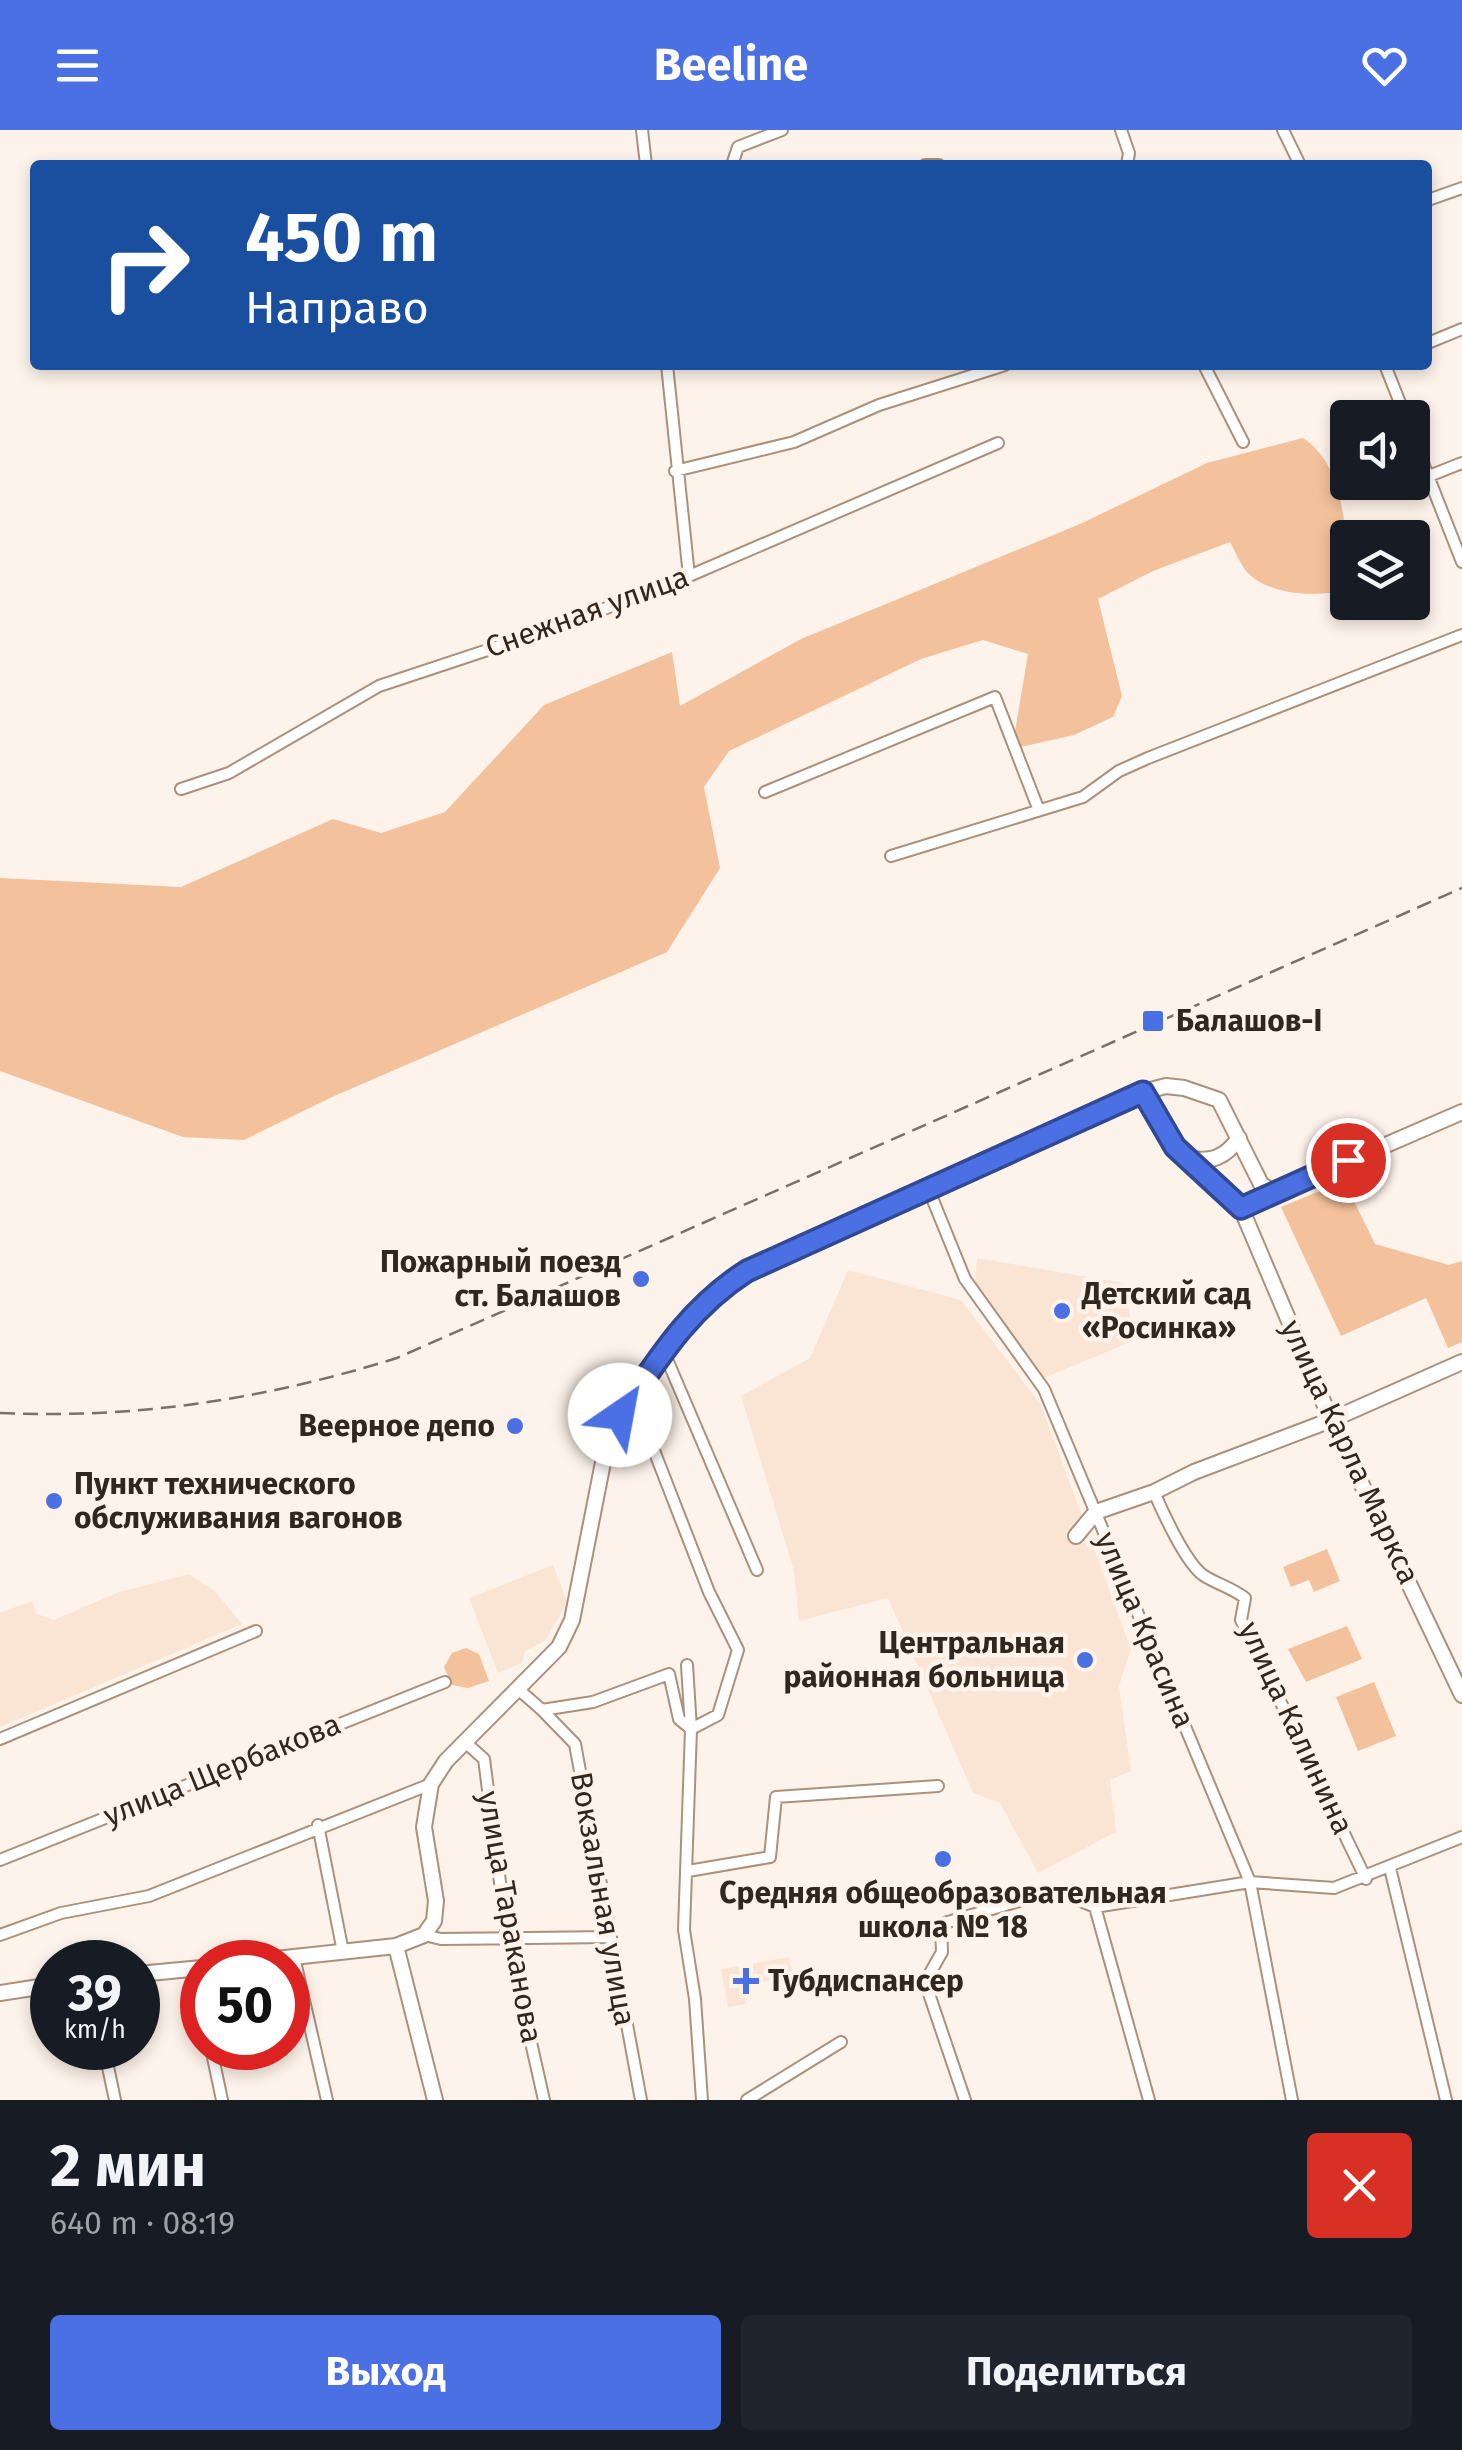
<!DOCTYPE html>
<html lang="ru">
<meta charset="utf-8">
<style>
:root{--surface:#171b24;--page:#20242c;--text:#f1f3f6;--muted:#9ea1a6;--accent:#4b70e3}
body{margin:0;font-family:"Fira Sans",sans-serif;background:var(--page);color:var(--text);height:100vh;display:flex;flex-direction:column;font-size:38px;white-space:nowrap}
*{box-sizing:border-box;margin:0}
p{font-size:32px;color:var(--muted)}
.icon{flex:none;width:55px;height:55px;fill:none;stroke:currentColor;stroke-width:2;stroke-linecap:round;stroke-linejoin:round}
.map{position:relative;height:1970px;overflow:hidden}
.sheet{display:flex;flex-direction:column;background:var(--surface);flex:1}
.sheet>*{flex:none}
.banner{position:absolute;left:30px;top:30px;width:1402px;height:210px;border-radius:10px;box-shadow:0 5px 15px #0003;background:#1a4fa0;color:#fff;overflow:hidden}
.buttons{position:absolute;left:1330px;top:270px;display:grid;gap:20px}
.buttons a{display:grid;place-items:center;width:100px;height:100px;border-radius:10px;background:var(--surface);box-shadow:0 5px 15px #0003;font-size:50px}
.speed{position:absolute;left:30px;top:1810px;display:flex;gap:20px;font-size:50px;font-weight:700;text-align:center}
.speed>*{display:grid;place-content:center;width:130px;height:130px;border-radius:50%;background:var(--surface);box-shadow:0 5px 15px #0003;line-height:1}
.speed small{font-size:25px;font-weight:400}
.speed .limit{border:15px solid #d22;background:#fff;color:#111}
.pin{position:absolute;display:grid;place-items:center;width:85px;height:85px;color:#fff;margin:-42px;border:5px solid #fff;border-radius:50%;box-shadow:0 2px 10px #0007}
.me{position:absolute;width:110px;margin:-55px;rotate:33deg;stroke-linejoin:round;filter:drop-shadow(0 0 8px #0008)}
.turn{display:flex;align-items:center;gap:35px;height:210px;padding:0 50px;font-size:45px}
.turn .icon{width:130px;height:130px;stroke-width:2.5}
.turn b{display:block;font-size:70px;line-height:85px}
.round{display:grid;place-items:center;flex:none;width:105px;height:105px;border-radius:10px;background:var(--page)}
.overview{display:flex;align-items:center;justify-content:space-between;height:170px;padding:0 50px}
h1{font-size:60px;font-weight:700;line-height:75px}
.primary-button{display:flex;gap:20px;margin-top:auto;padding:20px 50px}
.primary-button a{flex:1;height:115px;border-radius:10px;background:var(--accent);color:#fff;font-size:40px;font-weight:700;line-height:115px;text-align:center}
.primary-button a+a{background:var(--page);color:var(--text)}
header{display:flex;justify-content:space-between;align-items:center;height:130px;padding:0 50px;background:var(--accent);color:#fff;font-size:45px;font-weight:700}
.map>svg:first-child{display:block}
.built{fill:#fae4d4}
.green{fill:#f3c19b}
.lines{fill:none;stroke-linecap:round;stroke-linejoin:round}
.street-casing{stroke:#ab907c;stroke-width:14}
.secondary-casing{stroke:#ab907c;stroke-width:18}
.street{stroke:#fff;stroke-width:10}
.secondary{stroke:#fff;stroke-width:14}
.rail{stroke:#7b7068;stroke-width:2.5;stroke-dasharray:15 8;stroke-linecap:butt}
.route-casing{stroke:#314994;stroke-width:25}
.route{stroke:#4b70e3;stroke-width:18}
.poi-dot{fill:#4b70e3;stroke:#fef3ea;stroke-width:4}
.labels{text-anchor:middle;stroke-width:9;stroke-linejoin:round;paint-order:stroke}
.street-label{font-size:30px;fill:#31271f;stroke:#fef3ea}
.poi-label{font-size:30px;font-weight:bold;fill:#31271f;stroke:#fef3ea;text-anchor:start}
</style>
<header><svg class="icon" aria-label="menu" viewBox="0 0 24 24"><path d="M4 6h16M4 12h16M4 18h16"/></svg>Beeline<svg class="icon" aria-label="heart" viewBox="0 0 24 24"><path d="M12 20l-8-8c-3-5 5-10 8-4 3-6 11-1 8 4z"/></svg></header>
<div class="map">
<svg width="1462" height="1970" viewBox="0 0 1462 1970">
<rect width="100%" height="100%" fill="#fef3ea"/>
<path class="built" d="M977,1128L1123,1153L1135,1210L1044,1248L975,1152Z
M848,1140L961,1170L1041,1275L1131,1519L1119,1556L1131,1641L1110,1650L1116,1702L1038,1743L1000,1673L973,1663L888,1468L799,1491L794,1441L741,1266L810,1228Z
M553,1435L567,1472L545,1511L525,1521L522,1533L498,1543L469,1468Z
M189,1444L215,1461L242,1494L0,1597V1483L32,1471L37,1484L54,1490L119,1462Z
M789,1827L793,1846L743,1855L746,1874L728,1877L721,1839Z"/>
<path class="green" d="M1303,308C1348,337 1347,412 1347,460C1318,467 1268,466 1246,441C1240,433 1235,421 1230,412L1153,441L1098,469L1122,566L1113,587L1074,605L1012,619L1028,524L983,510L921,529L729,621L704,657L720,738L667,822L332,967L244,1010L183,1007L0,941V748L181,757L333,689L381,703L445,682L544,575L672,522L680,576L801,509L1080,394L1207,333Z
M1344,1051L1375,1114L1449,1135L1462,1131V1212L1448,1218L1426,1168L1341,1206L1281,1077Z
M1327,1419L1340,1451L1314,1462L1309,1450L1291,1457L1283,1437Z
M1347,1496L1362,1529L1306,1552L1288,1519Z
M466,1518L479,1524L489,1551L468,1558L452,1555L444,1537L452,1523Z
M1374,1552L1396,1606L1358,1621L1336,1567Z"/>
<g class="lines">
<g class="street-casing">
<path id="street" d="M642,0L646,35
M1121,0L1129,23L1127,35
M1283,0L1300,35
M732,35L738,17L782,0
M925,35H939
M1428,70L1462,58
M1428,213L1462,199
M667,235L689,446
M1204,235L1243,312
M1385,235L1406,288
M1412,305L1462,432
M675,341L794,312L879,275L1005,235
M1429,346L1462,333
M181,659L229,643L379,556L560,496L689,446L998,313
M765,662L995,567L1038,678
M891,726L1083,667L1119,641L1148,628L1462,505
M928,1058L965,1149L1044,1259L1250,1752L1292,1970
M663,1220L757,1440
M612,1302L655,1323L709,1462L738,1520L718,1585L691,1599
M1154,1362C1163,1383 1186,1433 1203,1445C1214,1453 1231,1457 1245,1468L1241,1490L1366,1749
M687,1535L691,1599L684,1800L695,1869L702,1970
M518,1559L542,1580L593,1572L669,1544L679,1589L691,1599
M542,1580L575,1614L641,1970
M0,1609L256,1501
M465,1612L484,1629L507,1806L544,1970
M318,1695L343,1822
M0,1730L445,1552
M1390,1738L1446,1970
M688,1741L770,1727L776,1667L938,1656
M1095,1777L1149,1970
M0,1805L61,1783L149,1766L431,1654
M424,1805L441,1809L611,1807
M294,1827L327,1970
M194,1839L202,1879
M104,1918L115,1970
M211,1918L222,1970
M747,1970L841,1912
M965,1970L925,1852L942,1822L941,1794L1026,1769L1069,1766L1095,1777L1250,1752L1334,1758L1462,1707"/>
</g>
<g class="secondary-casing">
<path id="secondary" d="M1143,962L1175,1017L1241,1078L1331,1290L1462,1565
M1188,1029C1212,1032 1225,1028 1239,1008
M1241,1078L1462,982
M1076,1406L1096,1382L1154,1362L1194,1342L1331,1290L1462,1232
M396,1816L435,1970
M247,1832L396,1816L424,1805L434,1791L436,1771L424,1697L431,1654L446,1631L559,1517L572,1490L607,1312C640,1245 683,1182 747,1141L1143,962L1166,956L1184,958L1219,970L1261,1054L1273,1062
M138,1844L202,1838
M0,1863L52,1855"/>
</g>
<use href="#street" class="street"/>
<use href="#secondary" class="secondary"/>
<path class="rail" d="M0,1283C137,1289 266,1269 397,1228L1462,758"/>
</g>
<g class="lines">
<g class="route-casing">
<path id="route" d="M620,1285C658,1229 689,1178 747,1141L1143,962L1175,1017L1241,1078L1348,1030"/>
</g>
<use href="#route" class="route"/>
</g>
<g class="poi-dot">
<rect x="1141" y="879" width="24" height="24" rx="5"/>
<circle cx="641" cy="1149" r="10"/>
<circle cx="1062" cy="1181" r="10"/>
<circle cx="515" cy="1296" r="10"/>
<circle cx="54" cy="1371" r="10"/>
<circle cx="1085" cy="1530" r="10"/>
<circle cx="943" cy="1729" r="10"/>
<path d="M741 1836h10v10h10v10h-10v10h-10v-10h-10v-10h10z"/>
</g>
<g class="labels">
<g class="street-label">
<text transform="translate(587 482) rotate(-20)" y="10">Снежная улица</text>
<text transform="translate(1350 1322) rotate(65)" y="10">улица Карла Маркса</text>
<text transform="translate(1145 1500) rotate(67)" y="10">улица Красина</text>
<text transform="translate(1296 1598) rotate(65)" y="10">улица Калинина</text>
<text transform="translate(222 1640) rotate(-22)" y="10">улица Щербакова</text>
<text transform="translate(603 1769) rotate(80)" y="10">Вокзальная улица</text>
<text transform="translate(510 1787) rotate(80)" y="10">улица Тараканова</text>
</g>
<g class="poi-label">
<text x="1176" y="901">Балашов-I</text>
<text x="621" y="1142" text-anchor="end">Пожарный поезд<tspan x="621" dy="34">ст. Балашов</tspan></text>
<text x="1082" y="1174">Детский сад<tspan x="1082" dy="34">«Росинка»</tspan></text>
<text x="495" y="1306" text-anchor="end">Веерное депо</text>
<text x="74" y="1364">Пункт технического<tspan x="74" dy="34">обслуживания вагонов</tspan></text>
<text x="1065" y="1523" text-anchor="end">Центральная<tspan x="1065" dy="34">районная больница</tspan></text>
<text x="943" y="1773" text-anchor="middle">Средняя общеобразовательная<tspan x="943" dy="34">школа № 18</tspan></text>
<text x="768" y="1861">Тубдиспансер</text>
</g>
</g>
</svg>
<div class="buttons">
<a><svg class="icon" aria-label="sound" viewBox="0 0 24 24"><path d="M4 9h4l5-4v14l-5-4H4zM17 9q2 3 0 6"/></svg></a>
<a><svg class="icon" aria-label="layers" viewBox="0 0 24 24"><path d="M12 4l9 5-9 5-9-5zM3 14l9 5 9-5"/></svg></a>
</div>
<div class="speed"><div>39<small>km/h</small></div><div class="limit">50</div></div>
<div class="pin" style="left:1348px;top:1030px;background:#d93025"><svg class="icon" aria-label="arrive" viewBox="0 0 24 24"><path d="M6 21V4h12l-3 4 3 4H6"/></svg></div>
<svg class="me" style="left:620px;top:1285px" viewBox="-20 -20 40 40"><circle r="19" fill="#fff"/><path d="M0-13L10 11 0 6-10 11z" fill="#4b70e3"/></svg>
<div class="banner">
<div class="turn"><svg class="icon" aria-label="right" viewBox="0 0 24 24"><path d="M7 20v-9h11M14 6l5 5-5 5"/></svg><div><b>450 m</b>Направо</div></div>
</div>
</div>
<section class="sheet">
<div class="overview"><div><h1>2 мин</h1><p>640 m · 08:19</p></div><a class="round" style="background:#d93025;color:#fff"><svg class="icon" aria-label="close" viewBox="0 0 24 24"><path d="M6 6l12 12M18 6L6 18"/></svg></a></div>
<div class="primary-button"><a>Выход</a><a>Поделиться</a></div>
</section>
